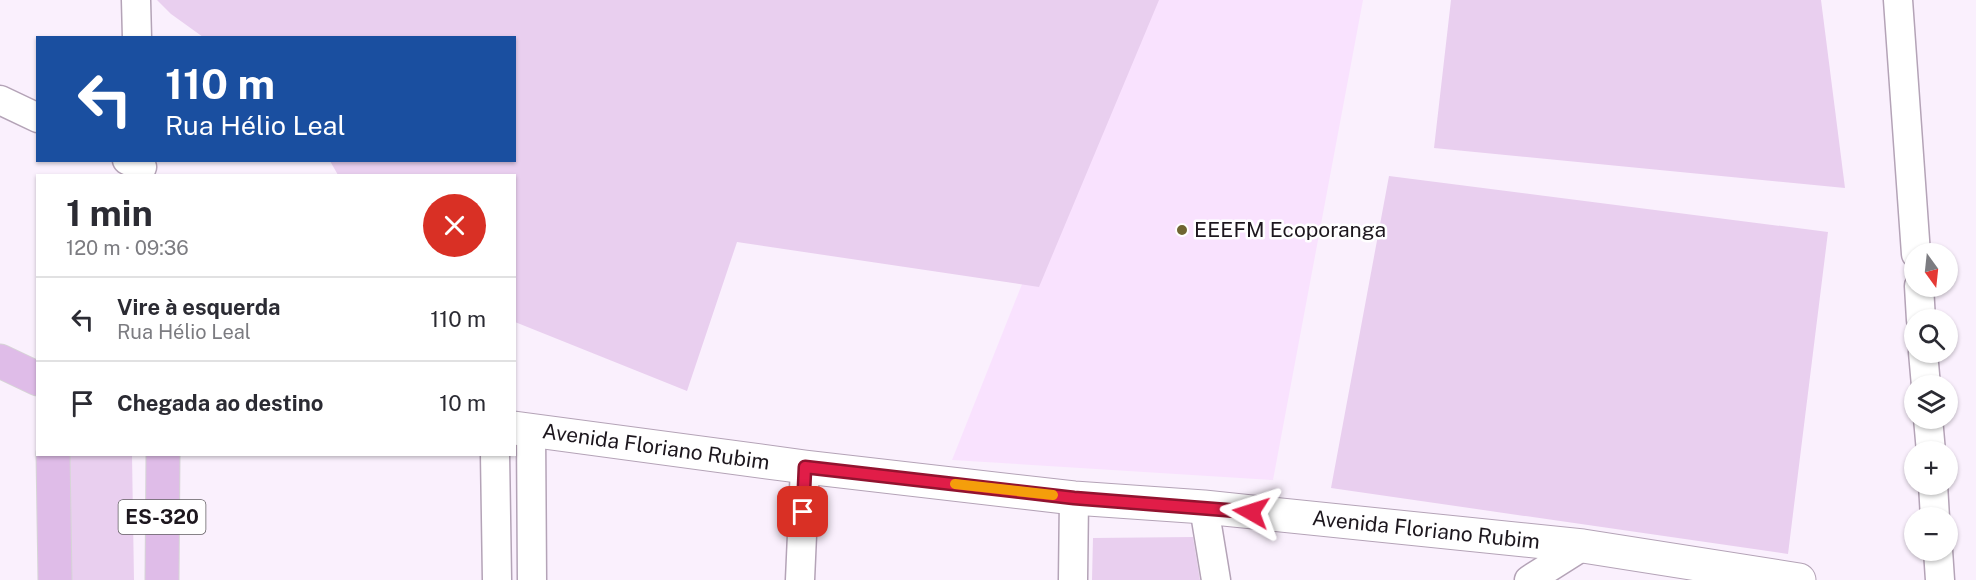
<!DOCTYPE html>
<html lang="pt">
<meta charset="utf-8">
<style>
:root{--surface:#fff;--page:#f2f2f3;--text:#2b2b33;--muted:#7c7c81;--line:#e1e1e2}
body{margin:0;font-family:"Public Sans",sans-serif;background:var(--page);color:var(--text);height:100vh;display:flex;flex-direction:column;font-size:22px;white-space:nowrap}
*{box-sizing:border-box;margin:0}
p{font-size:20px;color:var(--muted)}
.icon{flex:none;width:33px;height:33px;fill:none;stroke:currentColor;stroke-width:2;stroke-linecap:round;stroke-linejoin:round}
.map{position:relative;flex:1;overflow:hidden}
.sheet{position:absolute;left:36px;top:174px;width:480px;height:282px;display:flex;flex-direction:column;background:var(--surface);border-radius:0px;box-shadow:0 2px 4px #0004}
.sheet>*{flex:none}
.hud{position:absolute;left:36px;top:36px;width:480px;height:126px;border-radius:0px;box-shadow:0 2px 4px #0004;background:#1a4fa0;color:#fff;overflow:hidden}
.needle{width:39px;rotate:165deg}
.fabs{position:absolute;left:1904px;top:243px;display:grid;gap:12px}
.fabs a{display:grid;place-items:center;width:54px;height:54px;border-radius:50%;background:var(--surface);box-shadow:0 2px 4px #0004;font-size:30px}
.pin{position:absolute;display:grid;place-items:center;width:51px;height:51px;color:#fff;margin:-26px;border-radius:12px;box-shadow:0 3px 9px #0006}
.me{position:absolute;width:66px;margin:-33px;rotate:276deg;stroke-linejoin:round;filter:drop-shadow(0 0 4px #0008)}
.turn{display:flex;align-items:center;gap:21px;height:126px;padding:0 30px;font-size:27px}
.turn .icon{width:78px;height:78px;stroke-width:2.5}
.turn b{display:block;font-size:42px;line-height:51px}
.round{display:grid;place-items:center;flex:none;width:63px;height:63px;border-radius:32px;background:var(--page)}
.summary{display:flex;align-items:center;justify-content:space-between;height:102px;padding:0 30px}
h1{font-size:36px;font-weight:700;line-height:45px}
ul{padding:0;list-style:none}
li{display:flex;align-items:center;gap:18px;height:84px;padding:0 30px;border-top:2px solid var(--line)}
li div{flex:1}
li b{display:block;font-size:22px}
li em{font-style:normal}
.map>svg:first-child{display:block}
.built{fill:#f9e2fe}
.green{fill:#e9cfef}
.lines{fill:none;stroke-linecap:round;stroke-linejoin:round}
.minor-casing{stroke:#b4a3b7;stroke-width:31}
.secondary-casing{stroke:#b4a3b7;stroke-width:35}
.primary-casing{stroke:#d6d5d6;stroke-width:35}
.minor{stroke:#fff;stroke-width:28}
.secondary{stroke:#fff;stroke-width:33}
.primary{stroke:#dfbce8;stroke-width:33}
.route-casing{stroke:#92132f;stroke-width:15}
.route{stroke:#e11d48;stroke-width:10}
.slow{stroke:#f59e0b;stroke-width:10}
.poi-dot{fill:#6f6532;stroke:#fff;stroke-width:2}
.labels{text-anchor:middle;stroke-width:5;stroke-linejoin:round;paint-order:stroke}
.shield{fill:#fff;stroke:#615d62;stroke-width:1.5}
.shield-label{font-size:20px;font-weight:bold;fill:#1d171e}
.poi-label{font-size:21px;fill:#1d171e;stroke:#fff;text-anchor:start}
.street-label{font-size:21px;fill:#1d171e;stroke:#fff}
</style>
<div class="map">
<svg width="1976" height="580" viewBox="0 0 1976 580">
<rect width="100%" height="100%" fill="#faf0fd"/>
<path class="built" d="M1135,0H1363L1273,480L952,460Z"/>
<path class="green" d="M157,0H1159L1039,287L737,242L687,391L515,322L514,176L338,175L330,161L514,160V38L203,37L171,14Z
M1451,0H1821L1845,188L1434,148Z
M1389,176L1828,232L1788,554L1331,488Z
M68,455H132L134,580H70Z
M1193,537L1200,580H1092L1093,538Z"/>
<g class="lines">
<g class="minor-casing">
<path id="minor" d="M136,0L137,38
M1898,0L1916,254
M0,100L38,118
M127,160L142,167
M1919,286L1921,320
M1923,352L1926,386
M1928,418L1931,452
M531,430L532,580
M495,454L497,580
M1933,484L1935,518
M1204,507L1216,580
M1938,550L1940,580
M800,580L805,467
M1073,580L1074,498
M1529,580L1583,546"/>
</g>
<g class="secondary-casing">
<path id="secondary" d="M514,428L805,467L1074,498L1204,507L1583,546L1799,580"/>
</g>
<g class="primary-casing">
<path id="primary" d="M0,361L38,379
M53,454L55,580
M162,580L163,454"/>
</g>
<use href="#minor" class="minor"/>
<use href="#secondary" class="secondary"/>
<use href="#primary" class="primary"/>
</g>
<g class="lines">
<g class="route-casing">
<path id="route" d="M803,512L805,467L1074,498L1251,512"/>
</g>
<use href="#route" class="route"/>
<path class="slow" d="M955,484L1053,495"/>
</g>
<circle class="poi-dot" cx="1182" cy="230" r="6"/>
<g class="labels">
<rect class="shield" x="118.5" y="500" width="87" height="34" rx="4.5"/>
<g class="shield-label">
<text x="162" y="524">ES-320</text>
</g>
<g class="poi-label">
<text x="1194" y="237">EEEFM Ecoporanga</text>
</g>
<g class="street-label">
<text transform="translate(656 447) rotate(8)" y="7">Avenida Floriano Rubim</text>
<text transform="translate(1426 530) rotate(6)" y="7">Avenida Floriano Rubim</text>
</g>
</g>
</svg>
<div class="fabs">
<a><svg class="needle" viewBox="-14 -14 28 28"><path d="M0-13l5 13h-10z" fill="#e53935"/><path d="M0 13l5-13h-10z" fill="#7c7c81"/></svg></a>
<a><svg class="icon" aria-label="search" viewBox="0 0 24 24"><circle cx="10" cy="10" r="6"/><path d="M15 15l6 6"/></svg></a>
<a><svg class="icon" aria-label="layers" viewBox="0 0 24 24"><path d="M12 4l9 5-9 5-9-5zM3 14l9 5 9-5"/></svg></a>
<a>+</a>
<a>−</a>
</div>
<div class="pin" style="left:803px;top:512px;background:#d93025"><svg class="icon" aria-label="arrive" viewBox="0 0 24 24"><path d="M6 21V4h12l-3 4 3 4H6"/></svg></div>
<svg class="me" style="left:1251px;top:512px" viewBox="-20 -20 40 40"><path d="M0-17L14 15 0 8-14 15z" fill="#e11d48" stroke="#fff" stroke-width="4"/></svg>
<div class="hud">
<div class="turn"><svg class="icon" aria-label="left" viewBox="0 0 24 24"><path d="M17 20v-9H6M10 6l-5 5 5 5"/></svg><div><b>110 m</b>Rua Hélio Leal</div></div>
</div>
<section class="sheet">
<div class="summary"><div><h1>1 min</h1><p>120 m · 09:36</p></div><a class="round" style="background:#d93025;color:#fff"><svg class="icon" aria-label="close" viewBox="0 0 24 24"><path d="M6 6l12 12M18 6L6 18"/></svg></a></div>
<ul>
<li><svg class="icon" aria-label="left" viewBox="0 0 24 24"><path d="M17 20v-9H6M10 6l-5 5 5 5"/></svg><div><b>Vire à esquerda</b><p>Rua Hélio Leal</p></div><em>110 m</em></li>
<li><svg class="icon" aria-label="arrive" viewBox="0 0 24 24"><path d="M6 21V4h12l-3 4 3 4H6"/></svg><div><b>Chegada ao destino</b></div><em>10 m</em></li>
</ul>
</section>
</div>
